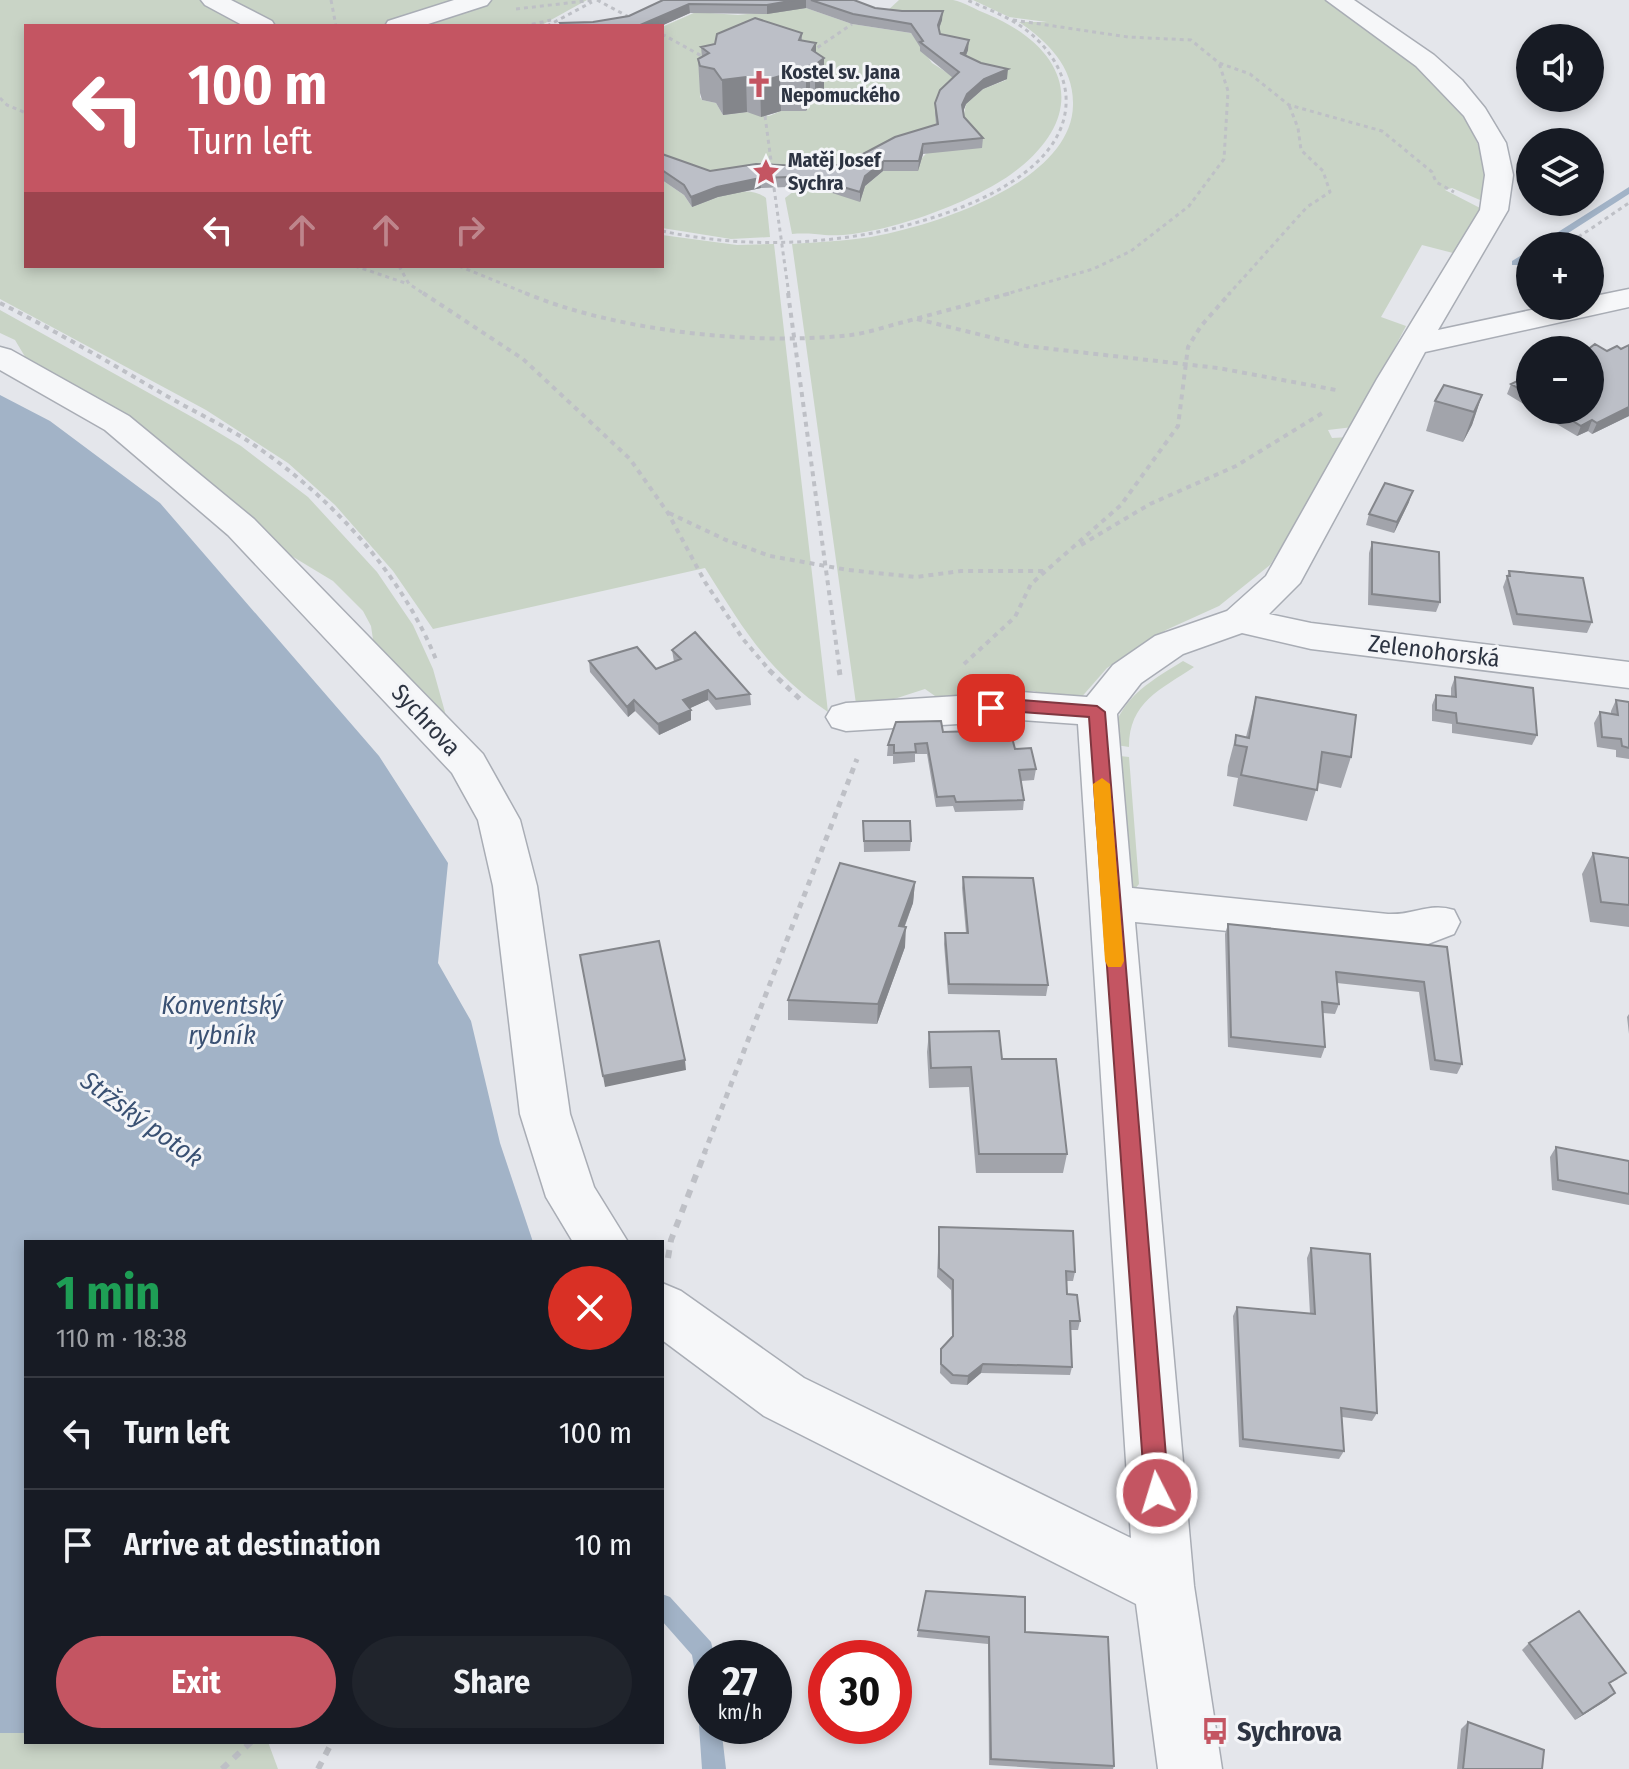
<!DOCTYPE html>
<meta charset="utf-8">
<style>
:root{--surface:#171b24;--page:#20242c;--text:#f1f3f6;--muted:#9ea1a6;--line:#363941;--accent:#c45562}
body{margin:0;font-family:"Fira Sans Condensed",sans-serif;background:var(--page);color:var(--text);height:100vh;display:flex;flex-direction:column;font-size:30px;white-space:nowrap}
*{box-sizing:border-box;margin:0}
p{font-size:26px;color:var(--muted)}
.icon{flex:none;width:44px;height:44px;fill:none;stroke:currentColor;stroke-width:2;stroke-linecap:round;stroke-linejoin:round}
.map{position:relative;flex:1;overflow:hidden}
.side{position:absolute;left:24px;top:1240px;width:640px;height:504px;display:flex;flex-direction:column;background:var(--surface);border-radius:0px;box-shadow:0 4px 12px #0003}
.side>*{flex:none}
.guide{position:absolute;left:24px;top:24px;width:640px;height:244px;border-radius:0px;box-shadow:0 4px 12px #0003;background:#c45562;color:#fff;overflow:hidden}
.buttons{position:absolute;left:1516px;top:24px;display:grid;gap:16px}
.buttons a{display:grid;place-items:center;width:88px;height:88px;border-radius:50%;background:var(--surface);box-shadow:0 4px 12px #0003;font-size:40px}
.speed{position:absolute;left:688px;top:1640px;display:flex;gap:16px;font-size:40px;font-weight:700;text-align:center}
.speed>*{display:grid;place-content:center;width:104px;height:104px;border-radius:50%;background:var(--surface);box-shadow:0 4px 12px #0003;line-height:1}
.speed small{font-size:20px;font-weight:400}
.speed .limit{border:12px solid #d22;background:#fff;color:#111}
.pin{position:absolute;display:grid;place-items:center;width:68px;height:68px;color:#fff;margin:-34px;border-radius:16px;box-shadow:0 4px 12px #0006}
.me{position:absolute;width:88px;margin:-44px;rotate:355deg;stroke-linejoin:round;filter:drop-shadow(0 0 6px #0008)}
.turn{display:flex;align-items:center;gap:28px;height:168px;padding:0 32px;font-size:36px}
.turn .icon{width:104px;height:104px;stroke-width:2.5}
.turn b{display:block;font-size:56px;line-height:68px}
.lanes{display:flex;align-items:center;height:76px;padding:0 32px;background:#0003;justify-content:center;gap:40px;direction:ltr}
.lanes .off{opacity:.35}
.round{display:grid;place-items:center;flex:none;width:84px;height:84px;border-radius:42px;background:var(--page)}
.overview{display:flex;align-items:center;justify-content:space-between;height:136px;padding:0 32px}
h1{font-size:48px;font-weight:700;line-height:60px;color:#1e9e55}
.button{display:flex;gap:16px;margin-top:auto;padding:16px 32px}
.button a{flex:1;height:92px;border-radius:48px;background:var(--accent);color:#fff;font-size:32px;font-weight:700;line-height:92px;text-align:center}
.button a+a{background:var(--page);color:var(--text)}
ul{padding:0;list-style:none}
li{display:flex;align-items:center;gap:24px;height:112px;padding:0 32px;border-top:2px solid var(--line)}
li div{flex:1}
li b{display:block;font-size:30px}
li em{font-style:normal}
.map>svg:first-child{display:block}
.green{fill:#c9d4c6;fill-rule:evenodd}
.water{fill:#a2b3c7}
.lines{fill:none;stroke-linecap:round;stroke-linejoin:round}
.stream{fill:#a2b3c7;fill-rule:evenodd}
.minor-casing{stroke:#a9adb5;stroke-width:3}
.path-far3{stroke:#bec0c6;stroke-width:3;stroke-dasharray:4 4;stroke-linecap:butt}
.path-far2{stroke:#bec0c6;stroke-width:4;stroke-dasharray:5 5;stroke-linecap:butt}
.path-far1{stroke:#bec0c6;stroke-width:5;stroke-dasharray:6 6;stroke-linecap:butt}
.path{stroke:#bec0c6;stroke-width:6;stroke-dasharray:8 8;stroke-linecap:butt}
.minor{fill:#f6f7f9;fill-rule:evenodd}
.wall{fill:#a2a4ab}
.shaded-wall{fill:#84868b}
.building{fill:#bcbfc7;stroke:#84868b;stroke-width:2}
.route{fill:#c45562;stroke:#7f3740;stroke-width:2}
.slow{fill:#f59e0b}
.labels{text-anchor:middle;stroke-width:6;stroke-linejoin:round;paint-order:stroke}
.far-poi-label{font-size:20px;font-weight:bold;fill:#2d3442;stroke:#f4f5f8;text-anchor:start}
.street-label{font-size:24px;fill:#2d3442;stroke:#f4f5f8}
.water-label{font-size:26px;font-style:italic;fill:#3a5173;stroke:#f4f5f8}
.near-poi-label{font-size:28px;font-weight:bold;fill:#2d3442;stroke:#f4f5f8;text-anchor:start}
</style>
<div class="map">
<svg width="1629" height="1769" viewBox="0 0 1629 1769">
<rect width="100%" height="100%" fill="#e4e6eb"/>
<path class="green" d="M0,0H587L540,26H26V266H662V235L737,245L774,244L828,712C767,671 743,628 705,568L433,629L393,571L335,505L288,463L206,410L0,299Z
M899,0C916,0 936,0 953,0C964,2 976,10 987,14C1066,47 1091,111 1018,169C979,201 876,239 825,235C817,234 804,233 792,234L785,198L798,188L865,186L883,171L900,170L920,160L964,114L966,104L983,89L1006,80L885,13Z
M973,0H1328L1385,37L1451,100L1469,125L1486,162L1487,203L1452,188L1445,190L1482,209L1453,253L1422,245L1381,317L1406,326L1353,427L1328,430L1332,438L1350,437L1270,565L1219,606L1166,630L1107,668L1079,700L1049,697L1034,691L956,699L935,696L925,689L857,711L792,244C818,242 845,241 871,237C934,226 1072,182 1073,105C1074,67 1048,42 1019,22H1047L1009,17Z
M806,8L852,24L911,33L932,63L957,79L938,134L846,173L711,181L662,164V27L696,12L738,15ZM824,92L816,100H808L810,104L806,111H781L769,116L747,112L723,115L716,103L702,100L700,97V93Z
M662,180L684,195L692,207C713,199 747,182 766,198L770,237L731,239L662,228Z
M0,310L201,422L241,446L308,497L377,572L413,625L433,669L450,730L375,653L371,626L363,611L333,581L280,549L27,360L15,340L0,333Z
M1183,661L1194,667C1160,690 1129,702 1129,747L1110,744C1118,699 1146,684 1183,661Z
M1111,755L1129,757L1139,884L1133,891L1125,879Z
M0,1733H26V1742H268L278,1769H0Z"/>
<path class="water" d="M0,395L50,421L160,503L379,756L448,863L438,963L471,1021L500,1143L533,1242H26V1733H0Z"/>
<g class="lines">
<path class="stream" d="M1629,187V194L1548,246H1536Z
M1530,250V258L1520,265H1512V261Z
M662,1594L670,1597L711,1642L715,1658H706V1693L698,1690L692,1655L662,1621Z
M706,1716V1726H721L726,1769H702L699,1726L702,1718Z"/>
<g class="minor-casing">
<path id="minor" d="M201,0H231L272,21L275,26H244L205,5Z
M454,0H491L487,5L422,26H385L388,21Z
M1326,0H1354L1434,55L1462,80L1485,108L1506,143L1513,175L1508,210L1438,330L1550,306H1590V297L1629,289V307L1425,352L1300,583L1269,614L1311,623L1629,662V688L1311,649L1242,633L1183,654L1141,683L1117,714L1132,888L1388,914C1415,915 1430,902 1454,910L1460,922L1454,934L1415,949L1135,922L1194,1586L1222,1769H1158L1136,1604L764,1416L662,1340V1283L681,1291L804,1378L1131,1538L1078,724L1021,720L846,731L832,727L826,717L832,707L846,703L1021,692L1087,697L1113,665L1155,636L1227,611L1266,576L1377,379L1480,210L1485,175L1479,143L1464,116L1416,66Z
M0,347L11,350L129,416L254,519L483,754L520,820L537,886L570,1114L594,1187L628,1242H573L546,1197L520,1114L493,886L478,820L452,773L228,535L105,430L0,370Z"/>
</g>
<path class="path-far3" d="M331,0L336,26
M597,0L631,18
M516,9L594,0
M1013,20L1128,37L1191,40L1219,63L1250,74L1289,105L1382,131L1432,172L1436,182L1454,192
M524,26L551,20
M547,26L592,2
M662,34L707,59
M811,52L852,24
M0,98L7,105L26,113
M765,116L772,168
M774,188L789,295
M662,231C732,246 803,246 873,233C939,220 1071,180 1066,96C1064,68 1044,42 1022,27C1005,15 985,8 967,0
M1565,246L1629,203
M355,266L408,284
M399,266L409,284L426,295
M459,266L530,295
M1519,280L1530,274
M1003,295L1093,269L1131,251L1189,206L1224,159L1228,91L1219,63
M1228,295L1307,207L1330,192L1323,171L1301,150L1298,128L1289,105"/>
<path class="path-far2" d="M423,293L523,359L630,459L668,513L705,582L743,639L771,672
M525,293C616,331 753,346 851,335C868,333 887,326 904,322C940,312 975,303 1011,293
M788,293L840,672
M0,303C56,331 110,363 165,395C191,410 219,423 245,439C327,492 401,571 437,662
M917,319L1026,346L1218,368L1336,390
M669,513L726,540L770,556L848,570L916,577L961,571H1047
M1081,545L1150,504L1236,466L1324,412
M964,664L1015,617L1031,584L1121,505L1178,426L1188,347L1201,326L1230,293"/>
<path class="path-far1" d="M769,670L801,700
M839,670L840,675
M704,1154L857,759"/>
<path class="path" d="M668,1258L671,1240L705,1152
M222,1769L251,1742
M318,1769L332,1742"/>
<use href="#minor" class="minor"/>
</g>
<path class="wall" d="M663,0H854L875,8L942,20L939,29L940,34L968,50L966,56L1007,79L983,89L966,104L963,111L964,117L983,138L982,148L923,154L918,171H883L865,186L860,202L826,191L788,187L761,188L718,197L692,207L684,195L662,180V154L710,171L828,167L846,163L936,124L935,113V103L953,78L920,51V47L911,33L852,24L806,8L767,14L690,13L661,26H560V23L593,22L629,16Z
M802,33V41L816,43V53L824,92L815,100H810L806,111H781L761,117L747,112L723,115L716,103L702,100L700,93L698,59L702,57L701,47Z
M1629,345V416L1592,434L1588,431L1577,436L1533,410H1590L1607,351L1621,349Z
M1530,375V408L1507,394L1511,384Z
M1482,395L1472,425L1463,442L1426,431L1435,401Z
M1409,502L1394,533L1366,525L1369,514Z
M1372,542L1440,602L1436,612L1368,605L1369,553Z
M1509,571L1592,622L1587,633L1513,625L1503,587Z
M672,650L750,694L751,705L716,710L708,700L690,708L691,720L659,735L635,711L628,717L590,672L589,661L656,669L674,662Z
M1455,677L1537,735L1532,745L1452,733V724L1432,721V705L1436,695L1451,697V688Z
M1256,697L1351,757L1341,788L1318,783L1307,821L1233,806L1238,778L1227,776L1228,766L1236,735L1246,737Z
M1616,700L1629,702V759L1616,757V750L1597,747L1594,723L1600,712L1611,714V711Z
M943,732L1015,749L1036,769L1034,780L1021,781L1024,800L1023,810L955,812L953,806L936,807L927,754H915V762L893,764V756H887L888,745Z
M863,821L911,841L910,851L864,852Z
M1593,853L1629,858V927L1590,922L1582,874Z
M963,877L1048,985L1046,996L948,994L944,944L945,933H966L962,888Z
M915,882L913,903L905,926V947L877,1024L788,1020V1000Z
M1228,924L1447,947L1462,1064L1457,1074L1430,1070L1419,992L1337,983L1339,1004L1335,1014L1323,1013L1325,1047L1321,1058L1228,1047L1225,934Z
M1629,1014V1034L1627,1017Z
M929,1032L1002,1059L1067,1154L1063,1173H976L969,1087L929,1088L927,1052Z
M1556,1147L1629,1161V1205L1552,1190L1550,1157Z
M939,1227L1075,1272L1073,1281H1066L1067,1294L1080,1321L1078,1330H1070L1072,1367L1070,1375L981,1373L967,1385L951,1384L940,1373L941,1349L952,1337L951,1290L937,1277Z
M1311,1248L1377,1413L1372,1421L1342,1417L1344,1451L1339,1459L1239,1447L1233,1316L1237,1307L1310,1314L1307,1258Z
M926,1591L1025,1632L1114,1766L1113,1769H1052L989,1765L988,1644L917,1637Z
M1529,1643L1618,1679L1609,1684L1607,1700L1575,1720L1522,1650Z
M1468,1722L1542,1769H1457L1461,1729Z"/>
<path class="shaded-wall" d="M795,0H806V8L767,14V5Z
M689,4L690,13L661,26H638Z
M943,11L942,20L937,34L938,25Z
M969,40L968,50L963,62L964,53Z
M816,43V64L824,58V92L815,100V65L812,50Z
M810,69V103L806,111V77Z
M1008,69L1007,79L983,89L966,104L962,115V105L967,94L984,79Z
M780,76L781,111L761,117L760,82Z
M746,77L747,112L723,115L722,80Z
M923,144V154L918,171L919,161Z
M884,161L883,171L865,186L860,202V192L865,176Z
M760,178L761,188L718,197L692,207L691,197L717,187Z
M1482,395L1472,425L1463,442L1474,412Z
M1629,407V416L1592,434L1597,423Z
M1592,420L1588,431L1577,436L1581,426Z
M1413,491L1409,502L1394,533L1397,522Z
M708,690V700L684,711L683,700Z
M634,700L635,711L628,717L627,707Z
M691,710V720L659,735L658,724Z
M915,882L913,903L897,946L899,926Z
M906,927L905,947L877,1024L878,1004Z
M685,1060L686,1070L605,1087L603,1076Z
M983,1364L981,1373L967,1385L968,1376Z
M1615,1693L1607,1700L1575,1720L1583,1714Z"/>
<path class="building" d="M663,0H795L767,5L689,4L638,26H562L560,23L593,22L629,16Z
M811,0H854L875,8L902,11H943L938,25L940,34L969,40L964,53H960L981,63L1008,69L984,79L967,94L962,105L964,117L983,138L923,144L919,161H884L865,176L860,192L826,182L788,177L760,178L717,187L691,197L684,185L662,170V154L710,171L756,164L828,167L846,163L895,137L938,124L935,103L940,90L959,72L920,42L923,41L911,24L853,14Z
M755,18L802,33L799,40L816,43L812,50L824,58L815,65L808,66L810,69L806,77L780,76L760,82L746,77L722,80L714,69L700,66L698,59L709,53L701,47L715,44L717,34Z
M1595,344L1607,351L1617,346L1621,349L1629,345V407L1597,423L1592,420L1581,426L1555,410H1590V350H1587Z
M1530,375V395L1511,384Z
M1444,385L1482,395L1474,412L1435,401Z
M1385,483L1413,491L1397,522L1369,514Z
M1372,542L1439,552L1440,602L1372,594Z
M1509,571L1583,578L1592,622L1517,614L1507,576H1510Z
M695,632L750,694L716,699L708,690L683,700L691,710L658,724L634,700L627,707L589,661L637,647L656,669L681,659L672,650Z
M1455,677L1533,688L1537,735L1457,723L1456,713L1436,710V695L1456,697Z
M1256,697L1356,715L1351,757L1322,752L1317,790L1241,775L1247,747L1235,745L1236,735L1249,738Z
M1616,700L1629,702V748L1622,746L1621,739L1602,737L1600,712L1618,715Z
M941,721L943,732L1010,730L1015,749L1031,748L1036,769L1019,770L1024,800L956,802L954,796L937,797L927,743L915,744L916,752L894,753V745H888L896,722Z
M863,821H910L911,841H864Z
M1593,853L1629,858V905L1601,902Z
M840,863L915,882L899,926L906,927L878,1004L788,1000Z
M963,877L1033,878L1048,985L949,984L945,933H968Z
M1228,924L1447,947L1462,1064L1435,1060L1424,982L1336,972L1339,1004L1322,1002L1325,1047L1231,1037Z
M659,941L685,1060L603,1076L580,955Z
M999,1031L1002,1059H1056L1067,1154H979L971,1067L931,1068L929,1032Z
M1556,1147L1629,1161V1194L1558,1180Z
M939,1227L1073,1231L1075,1272L1066,1271L1067,1294L1077,1295L1080,1321H1070L1072,1367L983,1364L968,1376L953,1375L941,1364V1349L953,1336V1280L939,1268Z
M1311,1248L1370,1254L1377,1413L1341,1408L1344,1451L1243,1439L1237,1307L1315,1314Z
M926,1591L1025,1597V1632L1108,1637L1114,1766L991,1759L989,1637L918,1630Z
M1579,1611L1626,1673L1609,1683L1615,1693L1583,1714L1529,1643Z
M1468,1722L1544,1750L1542,1769H1463Z"/>
<path class="route" d="M1021,700L1097,706L1105,712L1169,1493L1165,1502L1157,1505L1148,1502L1145,1493L1089,717L1021,712L991,714L983,708L991,702Z"/>
<path class="slow" d="M1102,778L1110,784L1124,961L1121,967H1108L1105,961L1093,784Z"/>
<defs>
<g id="church-bare" transform="scale(2.16)"><path d="M-1.2-6h2.4v3.5h3.3v2.4h-3.3V6h-2.4V-.1h-3.3v-2.4h3.3Z" fill="#c45562" stroke="#f4f5f8" stroke-width="2.5" paint-order="stroke"/></g>
<g id="sight-bare" transform="scale(2.16)"><path d="M0-6L1.8-2.2L6-1.7L2.9 1.2L3.7 5.4L0 3.3L-3.7 5.4L-2.9 1.2L-6-1.7L-1.8-2.2Z" fill="#c45562" stroke="#f4f5f8" stroke-width="2.5" paint-order="stroke"/></g>
<g id="bus-bare" transform="scale(2.16)"><path d="M-5-6H5V4H4V6H2V4H-2V6H-4V4H-5ZM-3.5-4V0h7V-4ZM-3.5 1.2v1.5H-2V1.2ZM2 1.2v1.5H3.5V1.2Z" fill="#c45562" stroke="#f4f5f8" stroke-width="2.5" paint-order="stroke"/></g>
</defs>
<g fill-rule="evenodd">
<use href="#church-bare" x="759" y="84"/>
<use href="#sight-bare" x="766" y="172"/>
<use href="#bus-bare" x="1215" y="1731"/>
</g>
<g class="labels">
<g class="far-poi-label">
<text x="781" y="79">Kostel sv. Jana<tspan x="781" dy="23">Nepomuckého</tspan></text>
<text x="788" y="167">Matěj Josef<tspan x="788" dy="23">Sychra</tspan></text>
</g>
<g class="street-label">
<text transform="translate(1434 651) rotate(7)" y="8">Zelenohorská</text>
<text transform="translate(426 720) rotate(47)" y="8">Sychrova</text>
</g>
<g class="water-label">
<text x="222" y="1014">Konventský<tspan x="222" dy="30">rybník</tspan></text>
<text transform="translate(142 1119) rotate(36)" y="9">Stržský potok</text>
</g>
<g class="near-poi-label">
<text x="1237" y="1741">Sychrova</text>
</g>
</g>
</svg>
<div class="buttons">
<a><svg class="icon" aria-label="sound" viewBox="0 0 24 24"><path d="M4 9h4l5-4v14l-5-4H4zM17 9q2 3 0 6"/></svg></a>
<a><svg class="icon" aria-label="layers" viewBox="0 0 24 24"><path d="M12 4l9 5-9 5-9-5zM3 14l9 5 9-5"/></svg></a>
<a>+</a>
<a>−</a>
</div>
<div class="speed"><div>27<small>km/h</small></div><div class="limit">30</div></div>
<div class="pin" style="left:991px;top:708px;background:#d93025"><svg class="icon" aria-label="arrive" viewBox="0 0 24 24"><path d="M6 21V4h12l-3 4 3 4H6"/></svg></div>
<svg class="me" style="left:1157px;top:1493px" viewBox="-20 -20 40 40"><circle r="17" fill="#c45562" stroke="#fff" stroke-width="3"/><path d="M0-11L8 9 0 5-8 9z" fill="#fff"/></svg>
<div class="guide">
<div class="turn"><svg class="icon" aria-label="left" viewBox="0 0 24 24"><path d="M17 20v-9H6M10 6l-5 5 5 5"/></svg><div><b>100 m</b>Turn left</div></div>
<div class="lanes"><svg class="icon" aria-label="left" viewBox="0 0 24 24"><path d="M17 20v-9H6M10 6l-5 5 5 5"/></svg><svg class="icon off" aria-label="ahead" viewBox="0 0 24 24"><path d="M12 20V5M6 11l6-6 6 6"/></svg><svg class="icon off" aria-label="ahead" viewBox="0 0 24 24"><path d="M12 20V5M6 11l6-6 6 6"/></svg><svg class="icon off" aria-label="right" viewBox="0 0 24 24"><path d="M7 20v-9h11M14 6l5 5-5 5"/></svg></div>
</div>
<section class="side">
<div class="overview"><div><h1>1 min</h1><p>110 m · 18:38</p></div><a class="round" style="background:#d93025;color:#fff"><svg class="icon" aria-label="close" viewBox="0 0 24 24"><path d="M6 6l12 12M18 6L6 18"/></svg></a></div>
<ul>
<li><svg class="icon" aria-label="left" viewBox="0 0 24 24"><path d="M17 20v-9H6M10 6l-5 5 5 5"/></svg><div><b>Turn left</b></div><em>100 m</em></li>
<li><svg class="icon" aria-label="arrive" viewBox="0 0 24 24"><path d="M6 21V4h12l-3 4 3 4H6"/></svg><div><b>Arrive at destination</b></div><em>10 m</em></li>
</ul>
<div class="button"><a>Exit</a><a>Share</a></div>
</section>
</div>
